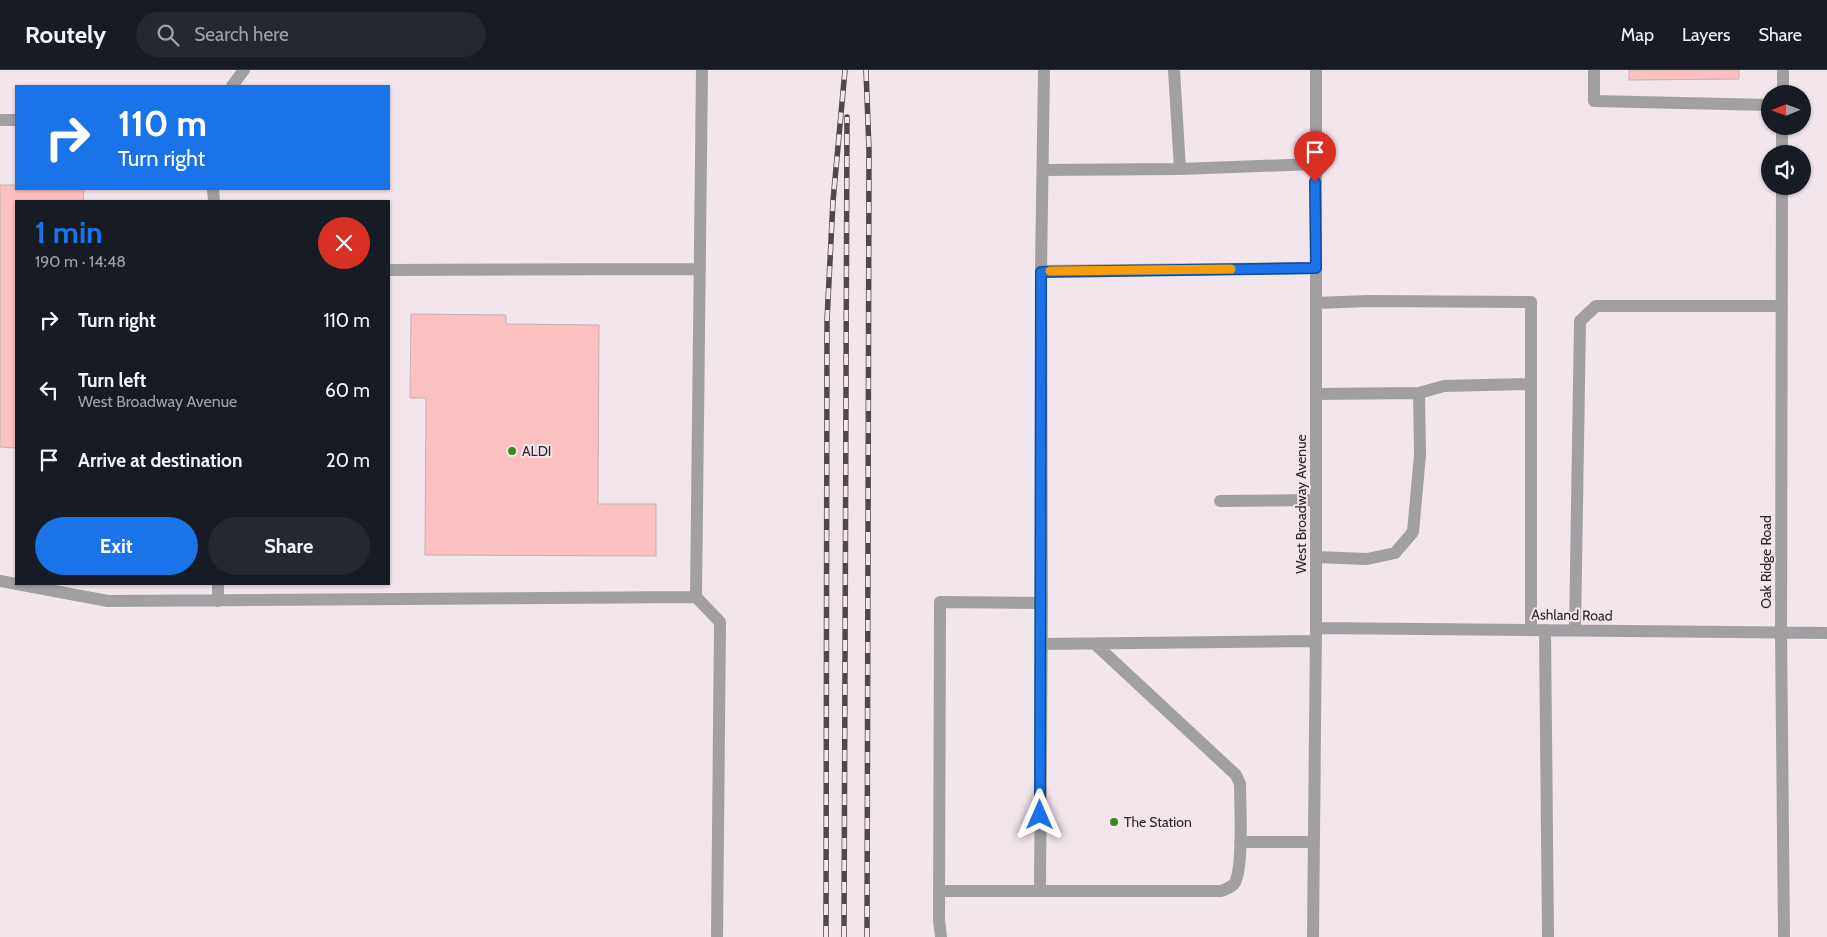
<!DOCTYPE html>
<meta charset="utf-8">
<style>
:root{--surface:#171b24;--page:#242831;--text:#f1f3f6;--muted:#9ea1a6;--line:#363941;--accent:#1a73e8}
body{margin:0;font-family:Cabin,sans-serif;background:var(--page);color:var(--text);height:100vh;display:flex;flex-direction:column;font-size:19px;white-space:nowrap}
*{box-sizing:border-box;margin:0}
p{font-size:16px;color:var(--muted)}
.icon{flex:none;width:28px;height:28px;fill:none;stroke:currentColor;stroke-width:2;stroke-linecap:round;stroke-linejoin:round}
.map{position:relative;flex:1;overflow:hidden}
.sheet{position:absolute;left:15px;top:130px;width:375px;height:385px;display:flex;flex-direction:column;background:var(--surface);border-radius:0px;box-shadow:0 1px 4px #0004}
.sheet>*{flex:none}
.guide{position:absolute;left:15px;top:15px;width:375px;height:105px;border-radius:0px;box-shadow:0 1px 4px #0004;background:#1a73e8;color:#fff;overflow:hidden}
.needle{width:32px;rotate:269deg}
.controls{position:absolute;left:1761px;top:15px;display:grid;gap:10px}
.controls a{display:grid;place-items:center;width:50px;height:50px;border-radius:50%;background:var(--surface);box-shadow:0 1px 4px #0004;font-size:25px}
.pin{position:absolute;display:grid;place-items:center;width:42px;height:42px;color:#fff;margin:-51px -21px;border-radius:50% 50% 50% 0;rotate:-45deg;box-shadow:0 0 5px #0007}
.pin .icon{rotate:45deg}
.me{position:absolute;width:55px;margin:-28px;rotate:0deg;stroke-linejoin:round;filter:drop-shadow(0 0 4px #0008)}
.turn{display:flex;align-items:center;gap:18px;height:105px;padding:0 20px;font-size:22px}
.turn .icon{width:65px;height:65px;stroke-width:2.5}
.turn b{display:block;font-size:35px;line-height:42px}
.round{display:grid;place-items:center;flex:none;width:52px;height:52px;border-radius:26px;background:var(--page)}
.summary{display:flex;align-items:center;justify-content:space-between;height:85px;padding:0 20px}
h1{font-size:30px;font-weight:800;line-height:38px;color:var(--accent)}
.action{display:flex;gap:10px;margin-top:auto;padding:10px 20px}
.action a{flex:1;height:58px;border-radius:30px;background:var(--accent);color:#fff;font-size:20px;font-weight:800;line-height:58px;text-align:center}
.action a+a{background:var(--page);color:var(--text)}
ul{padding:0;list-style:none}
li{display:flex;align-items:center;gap:15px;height:70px;padding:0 20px}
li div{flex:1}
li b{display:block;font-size:19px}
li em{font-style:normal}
header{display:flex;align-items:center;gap:30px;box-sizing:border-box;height:70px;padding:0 25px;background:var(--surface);border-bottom:1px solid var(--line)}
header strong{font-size:24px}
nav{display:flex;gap:28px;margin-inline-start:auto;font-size:18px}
.search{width:350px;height:45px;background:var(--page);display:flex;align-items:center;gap:12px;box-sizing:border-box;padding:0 18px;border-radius:28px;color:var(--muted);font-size:19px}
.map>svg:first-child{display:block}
.building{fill:#fcc0c2;stroke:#c0b1b2}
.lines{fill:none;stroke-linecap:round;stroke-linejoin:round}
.minor{stroke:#a29fa3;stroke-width:12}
.rail-casing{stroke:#4f494c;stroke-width:5.5}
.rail{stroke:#f2e5ec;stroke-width:4;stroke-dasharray:11;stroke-linecap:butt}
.route-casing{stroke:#114b97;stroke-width:12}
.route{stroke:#1a73e8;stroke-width:9}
.slow{stroke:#f59e0b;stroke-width:9}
.poi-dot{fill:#3c8329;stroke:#f2e5ec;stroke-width:2}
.labels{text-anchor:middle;stroke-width:4;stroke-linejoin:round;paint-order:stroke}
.poi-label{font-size:14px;fill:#2d282b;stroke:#f2e5ec;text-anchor:start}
.street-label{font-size:14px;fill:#2d282b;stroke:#f2e5ec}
</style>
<header>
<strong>Routely</strong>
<div class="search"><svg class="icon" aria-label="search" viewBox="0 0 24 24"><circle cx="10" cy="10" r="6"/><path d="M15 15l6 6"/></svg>Search here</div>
<nav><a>Map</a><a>Layers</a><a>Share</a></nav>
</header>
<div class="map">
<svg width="1827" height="867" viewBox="0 0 1827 867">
<rect width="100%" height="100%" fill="#f2e5ec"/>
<path class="building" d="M1629,0H1739V9L1629,10Z
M0,115H16V119H84L83,131H16V378L0,377Z
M411,244L506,245V254L599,255L598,434H656V486L425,485L426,328H410Z"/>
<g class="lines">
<path class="minor" d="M1174,0L1180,99
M1594,0V31L1770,35
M232,16L244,0
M1783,24V0
M0,50H16
M1782,84V56
M1043,100L1180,99L1315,94
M1782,116L1781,562L1784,867
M213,119L214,131
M389,200L700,199
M1041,201L1316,198
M1316,233L1368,231L1531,232V314
M1419,323L1444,316L1531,314V560
M1316,324L1419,323L1420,385L1413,462L1395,483L1367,489L1316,487
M1220,431L1316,430
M0,511L108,531L696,527L702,0
M218,514V531
M696,527L720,552L717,867
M1316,558L1827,563
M1545,560L1548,867
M1575,560L1580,251L1596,236H1782
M1041,574L1316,571
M1240,772H1314
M939,821H1221C1226,819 1230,818 1234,814C1244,800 1240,733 1240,714L1236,705L1095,574
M1040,821L1042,533
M941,867L939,850L940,532L1042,533L1041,201L1044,0
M1313,867L1316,558V0"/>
<g class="rail-casing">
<path id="rail" d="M866,0L869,80L867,867
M826,867L827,250L833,131L845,0
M844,867L847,47"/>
</g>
<use href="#rail" class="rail"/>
</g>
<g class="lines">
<g class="route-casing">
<path id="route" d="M1040,745L1041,202L1316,198L1315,112"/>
</g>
<use href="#route" class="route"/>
<path class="slow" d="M1050,201L1231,199"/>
</g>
<g class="poi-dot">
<circle cx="512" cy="381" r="5"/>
<circle cx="1114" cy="752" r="5"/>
</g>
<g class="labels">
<g class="poi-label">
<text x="522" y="386">ALDI</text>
<text x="1124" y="757">The Station</text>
</g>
<g class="street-label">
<text transform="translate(1301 434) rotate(-90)" y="5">West Broadway Avenue</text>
<text transform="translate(1766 492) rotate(-90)" y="5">Oak Ridge Road</text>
<text transform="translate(1572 545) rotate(1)" y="5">Ashland Road</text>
</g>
</g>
</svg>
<div class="controls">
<a><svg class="needle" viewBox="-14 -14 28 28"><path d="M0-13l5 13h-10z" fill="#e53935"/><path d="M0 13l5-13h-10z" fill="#9ea1a6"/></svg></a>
<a><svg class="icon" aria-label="sound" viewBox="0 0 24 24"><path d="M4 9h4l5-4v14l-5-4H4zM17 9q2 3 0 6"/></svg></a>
</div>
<div class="pin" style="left:1315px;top:112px;background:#d93025"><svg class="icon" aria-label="arrive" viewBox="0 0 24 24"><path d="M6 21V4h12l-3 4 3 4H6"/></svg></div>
<svg class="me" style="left:1040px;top:745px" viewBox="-20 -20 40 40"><path d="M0-17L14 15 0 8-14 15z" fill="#1a73e8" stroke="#fff" stroke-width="4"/></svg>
<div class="guide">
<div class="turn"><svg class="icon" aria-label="right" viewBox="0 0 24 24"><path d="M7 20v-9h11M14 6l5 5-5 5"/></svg><div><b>110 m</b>Turn right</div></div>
</div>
<section class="sheet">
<div class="summary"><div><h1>1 min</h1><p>190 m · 14:48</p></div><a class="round" style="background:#d93025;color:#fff"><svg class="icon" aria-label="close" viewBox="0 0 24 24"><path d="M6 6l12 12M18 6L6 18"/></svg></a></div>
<ul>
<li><svg class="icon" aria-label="right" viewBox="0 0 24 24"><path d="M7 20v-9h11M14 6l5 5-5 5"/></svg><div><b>Turn right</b></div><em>110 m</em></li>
<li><svg class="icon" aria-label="left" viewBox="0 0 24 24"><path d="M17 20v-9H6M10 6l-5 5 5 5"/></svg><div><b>Turn left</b><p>West Broadway Avenue</p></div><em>60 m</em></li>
<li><svg class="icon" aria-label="arrive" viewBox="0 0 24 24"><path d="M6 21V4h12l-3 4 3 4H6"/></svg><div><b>Arrive at destination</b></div><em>20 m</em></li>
</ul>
<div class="action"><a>Exit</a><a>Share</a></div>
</section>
</div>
